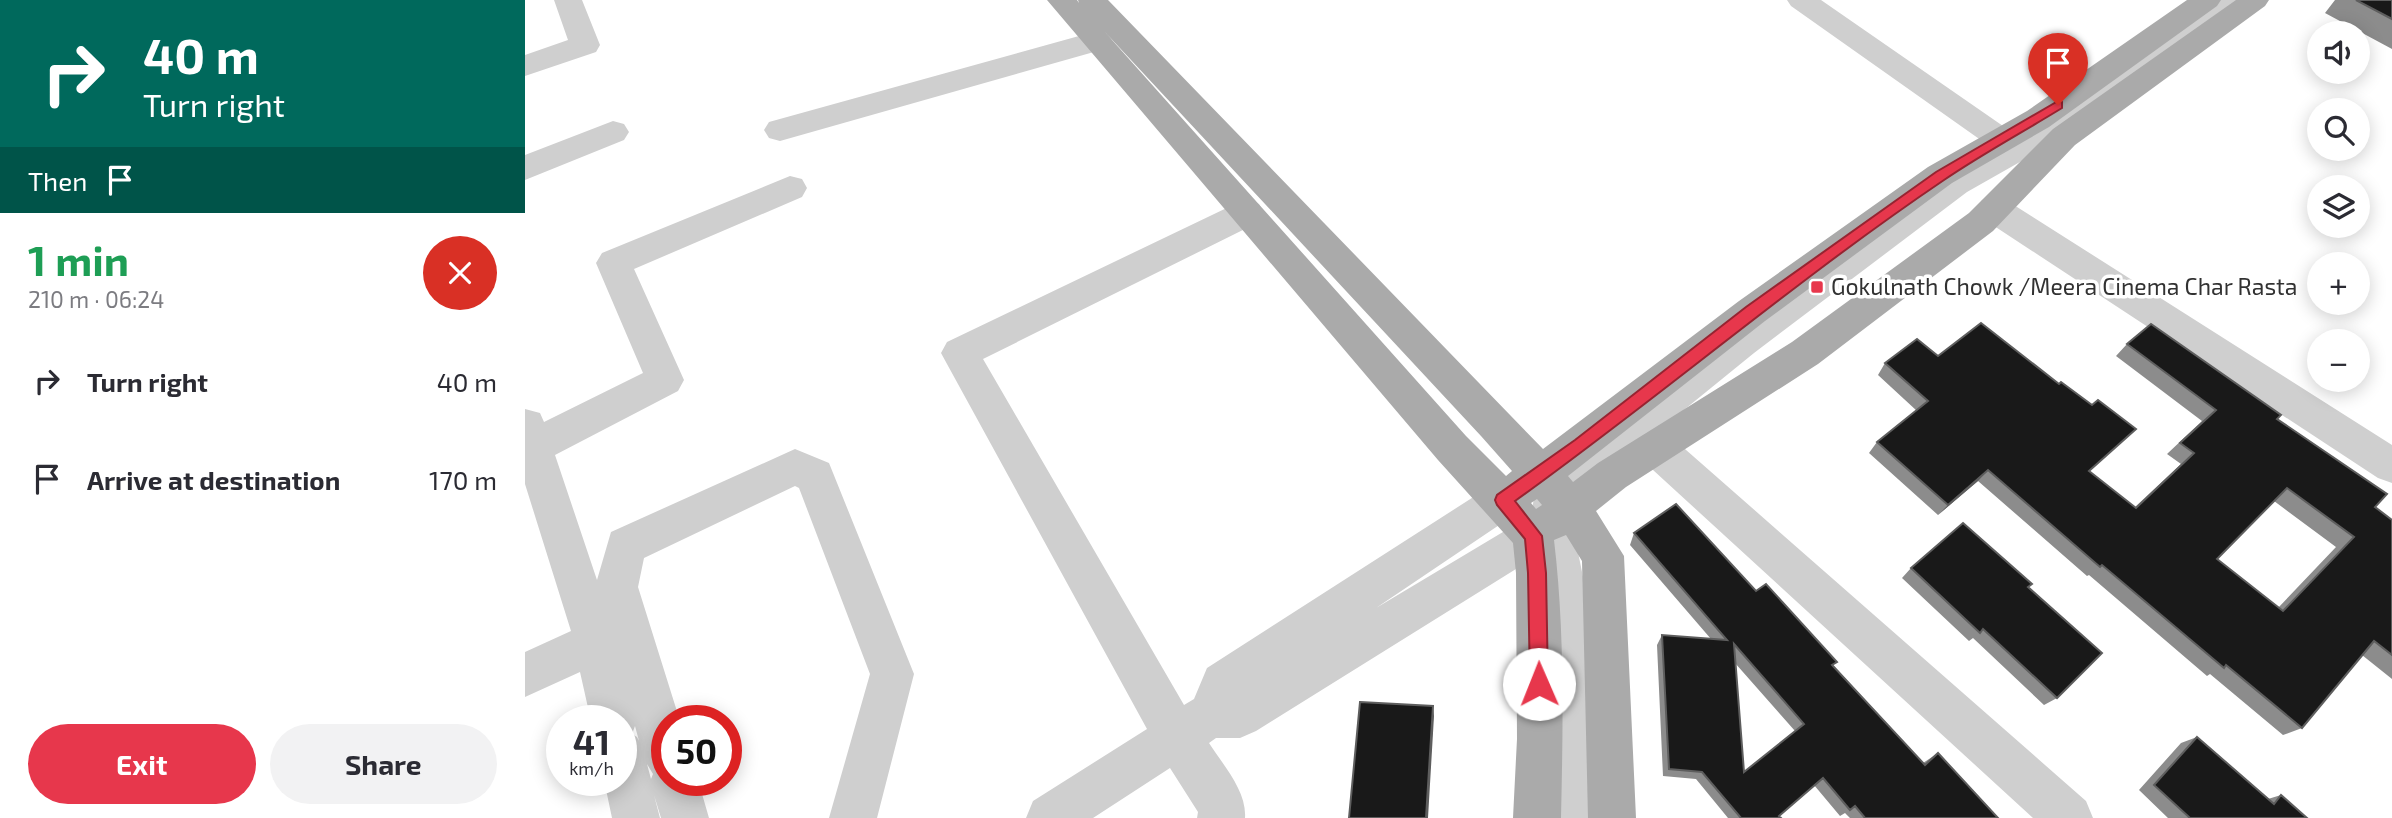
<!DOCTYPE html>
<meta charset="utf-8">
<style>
:root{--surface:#fff;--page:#f2f2f3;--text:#2b2b33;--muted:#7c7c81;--accent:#e7374c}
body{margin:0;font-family:"Exo 2",sans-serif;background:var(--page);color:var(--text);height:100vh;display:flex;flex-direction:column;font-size:26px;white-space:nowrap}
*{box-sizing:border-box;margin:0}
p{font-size:23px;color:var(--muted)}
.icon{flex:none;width:38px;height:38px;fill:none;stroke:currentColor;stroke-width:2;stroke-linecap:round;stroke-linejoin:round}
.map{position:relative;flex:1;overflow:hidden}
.side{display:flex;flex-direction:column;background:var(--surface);width:525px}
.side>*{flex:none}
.top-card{background:#00695c;color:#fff;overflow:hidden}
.buttons{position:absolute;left:1782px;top:21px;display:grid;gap:14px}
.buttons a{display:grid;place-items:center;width:63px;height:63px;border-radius:50%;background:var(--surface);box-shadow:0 4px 18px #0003;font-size:35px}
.speed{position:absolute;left:21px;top:705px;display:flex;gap:14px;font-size:35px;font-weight:700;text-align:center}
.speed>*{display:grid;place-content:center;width:91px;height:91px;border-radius:50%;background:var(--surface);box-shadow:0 4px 18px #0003;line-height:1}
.speed small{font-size:18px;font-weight:400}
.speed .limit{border:10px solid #d22;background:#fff;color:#111}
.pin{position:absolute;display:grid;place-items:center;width:60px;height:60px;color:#fff;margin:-72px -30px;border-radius:50% 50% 50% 0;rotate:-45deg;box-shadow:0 0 7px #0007}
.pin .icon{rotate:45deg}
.me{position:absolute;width:77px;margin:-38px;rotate:359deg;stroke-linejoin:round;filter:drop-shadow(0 0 5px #0008)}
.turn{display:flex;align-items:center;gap:24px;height:147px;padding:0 28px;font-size:32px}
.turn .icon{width:91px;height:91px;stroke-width:2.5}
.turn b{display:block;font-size:49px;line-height:60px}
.then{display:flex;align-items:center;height:66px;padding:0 28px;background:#0003;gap:14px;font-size:26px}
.round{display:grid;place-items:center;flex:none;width:74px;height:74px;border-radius:37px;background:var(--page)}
.headline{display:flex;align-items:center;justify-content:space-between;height:119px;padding:0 28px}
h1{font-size:42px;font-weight:700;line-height:52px;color:#1e9e55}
.primary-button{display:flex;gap:14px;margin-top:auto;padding:14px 28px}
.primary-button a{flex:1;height:80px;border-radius:42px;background:var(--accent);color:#fff;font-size:28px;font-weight:700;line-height:80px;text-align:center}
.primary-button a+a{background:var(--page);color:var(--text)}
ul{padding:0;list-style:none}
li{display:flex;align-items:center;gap:21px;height:98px;padding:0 28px}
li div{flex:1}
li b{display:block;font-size:26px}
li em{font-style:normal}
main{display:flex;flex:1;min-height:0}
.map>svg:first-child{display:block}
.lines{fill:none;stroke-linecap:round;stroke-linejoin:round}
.minor{fill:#cfcfcf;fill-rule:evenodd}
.major{fill:#aaa;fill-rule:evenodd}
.wall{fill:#8c8c8c;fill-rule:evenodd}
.shaded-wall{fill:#5e5e5e}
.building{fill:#191919;stroke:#5e5e5e;stroke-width:2;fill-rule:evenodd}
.route{fill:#e7374c;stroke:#962431;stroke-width:2}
.poi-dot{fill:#e7374c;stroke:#fff;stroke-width:2.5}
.labels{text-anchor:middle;stroke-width:7;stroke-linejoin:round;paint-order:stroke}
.poi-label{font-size:23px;fill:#323232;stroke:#fff;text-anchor:start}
</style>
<main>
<section class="side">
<div class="top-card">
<div class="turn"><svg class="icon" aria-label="right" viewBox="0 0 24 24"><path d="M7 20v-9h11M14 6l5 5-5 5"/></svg><div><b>40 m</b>Turn right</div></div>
<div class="then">Then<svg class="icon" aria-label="arrive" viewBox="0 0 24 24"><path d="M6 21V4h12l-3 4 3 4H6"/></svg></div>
</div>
<div class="headline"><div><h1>1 min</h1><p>210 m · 06:24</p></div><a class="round" style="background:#d93025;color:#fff"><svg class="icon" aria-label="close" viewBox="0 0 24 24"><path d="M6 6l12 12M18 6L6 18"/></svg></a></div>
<ul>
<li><svg class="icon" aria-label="right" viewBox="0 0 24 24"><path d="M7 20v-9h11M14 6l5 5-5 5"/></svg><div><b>Turn right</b></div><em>40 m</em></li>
<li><svg class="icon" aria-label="arrive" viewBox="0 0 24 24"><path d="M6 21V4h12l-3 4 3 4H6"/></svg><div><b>Arrive at destination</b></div><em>170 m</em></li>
</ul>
<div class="primary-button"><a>Exit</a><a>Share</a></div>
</section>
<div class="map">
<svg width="1867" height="818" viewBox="0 0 1867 818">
<rect width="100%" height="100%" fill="#fff"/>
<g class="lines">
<path class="minor" d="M29,0H57L75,45L71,52L0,76V55L43,40Z
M1262,0H1296L1491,135L1526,116L1690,0H1723L1719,6L1548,132L1442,192L1229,353L1133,431L1144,435L1561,801L1568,818H1508L1116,459L1111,449L1049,499L1047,522L1065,612L1064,818H1016L1021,612L1012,556L731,731L715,738H691L684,743C698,765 722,791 720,818H672L673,812L645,768L568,818H501L508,801L622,729L422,364L416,353L422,342L710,204L722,200L734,204L739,213L734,222L458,359L659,705L669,699L682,668L964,487L978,482L992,487L998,500L992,513L851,608L993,523L1006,518L1010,490L1016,477L1203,331L1418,174L1467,148L1266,6Z
M572,31L583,34L587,41L583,48L255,141L244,138L239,130L244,122Z
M88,121L99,124L104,132L99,140L0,180V155Z
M265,176L277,179L282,188L277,197L109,269L159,380L153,391L30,455L72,580L86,532L270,449L304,463L389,674L352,818H304L345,674L274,488L270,486L119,558L113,587L155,721H142V780H173L184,818H136L129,795L135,818H87L79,780H96V721H66L55,672L0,697V652L46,631L0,484V409L15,413L19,422L118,373L71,263L77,253ZM110,726L114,741L112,737L107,734ZM122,764L128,774L126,779Z
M1469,196L1481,200L1867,445V483L1853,478L1457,218L1452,209L1457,200Z"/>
<path class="major" d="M522,0H552L554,3L553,0H583L1018,449L1214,301L1403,167L1502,111L1662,0H1696L1692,6L1524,127L1427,183L1240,321L1043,476L1048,482L1073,463L1267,342L1444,213L1528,129L1711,0H1744L1740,6L1550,145L1468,231L1293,364L1101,487L1071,511L1099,556L1111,818H1063L1057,561L1041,535L1029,540C1040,632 1038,726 1036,818H988L992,739L991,573L988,543L913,460ZM579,31L956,436L987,471L981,476L941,436ZM1012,499L1017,505L1011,509L1006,503Z"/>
</g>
<path class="wall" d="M1810,0H1867V49L1800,13Z
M1602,344L1752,419L1850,507L1867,520V679L1837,655L1777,728L1758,735L1685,674L1682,676L1564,575L1562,576L1453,481L1413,515L1344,453L1352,442L1392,411L1353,375L1360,363L1413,356L1564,471L1610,507L1656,464L1642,454L1677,421L1591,356ZM1749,501L1811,547L1753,608L1692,559Z
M1109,533L1231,591L1312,662L1308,665L1398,763L1413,753L1473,818H1325L1320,813L1315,816L1289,785L1254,816L1256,818H1203L1171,779L1138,776L1132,645L1137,635L1186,639L1105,545ZM1210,663L1270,731L1219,772Z
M1386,568L1503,587L1532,698L1519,705L1448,638L1444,641L1377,578Z
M1672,737L1743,799L1756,795L1782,818H1643L1614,790L1656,743Z"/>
<path class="shaded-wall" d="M1463,470L1453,481L1413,515L1423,505Z
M908,706L909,716L903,818H901Z"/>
<path class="building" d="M1831,0H1867V19Z
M1456,323L1534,384L1536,382L1567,405L1573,400L1611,429L1564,471L1611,508L1669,453L1655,443L1691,410L1602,344L1626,324L1756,415L1752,419L1862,494L1850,507L1867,520V655L1849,641L1777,728L1701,665L1699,668L1577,565L1575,567L1463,470L1423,505L1352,442L1403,401L1360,363L1392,339L1413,356ZM1762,488L1829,537L1758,611L1692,559Z
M1151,504L1231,591L1241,584L1312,662L1307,665L1400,765L1413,753L1473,818H1340L1330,806L1325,810L1298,778L1254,816L1256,818H1216L1177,772L1144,769L1137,635L1202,640L1109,533ZM1209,644L1279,724L1219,772Z
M1438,523L1507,584L1503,587L1577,653L1532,698L1458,629L1455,633L1386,568Z
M835,702L908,706L901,818H824Z
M1672,737L1749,804L1756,795L1782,818H1665L1629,785Z"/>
<path class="route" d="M1533,101L1537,102V108C1498,132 1457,154 1419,180C1271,280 1135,397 990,501L1017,536L1021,573L1023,684L1021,690L1014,693L1007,690L1005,684L1003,573L1000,539L972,505L970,500L972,495L1050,440L1221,307L1411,172Z"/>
<rect class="poi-dot" x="1285" y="280" width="14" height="14" rx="3.5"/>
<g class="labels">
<g class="poi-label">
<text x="1306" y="295">Gokulnath Chowk /Meera Cinema Char Rasta</text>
</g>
</g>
</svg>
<div class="buttons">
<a><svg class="icon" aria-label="sound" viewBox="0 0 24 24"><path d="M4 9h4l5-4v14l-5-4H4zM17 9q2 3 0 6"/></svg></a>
<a><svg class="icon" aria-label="search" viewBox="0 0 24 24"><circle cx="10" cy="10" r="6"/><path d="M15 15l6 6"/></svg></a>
<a><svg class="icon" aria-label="layers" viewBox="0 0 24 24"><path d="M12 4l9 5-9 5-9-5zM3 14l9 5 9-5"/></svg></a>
<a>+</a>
<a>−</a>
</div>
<div class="speed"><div>41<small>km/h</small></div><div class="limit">50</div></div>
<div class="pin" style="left:1533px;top:105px;background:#d93025"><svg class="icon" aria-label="arrive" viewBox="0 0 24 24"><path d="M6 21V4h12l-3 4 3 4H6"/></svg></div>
<svg class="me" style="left:1014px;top:684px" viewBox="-20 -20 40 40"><circle r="19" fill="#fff"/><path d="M0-13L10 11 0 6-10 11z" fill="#e7374c"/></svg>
</div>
</main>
